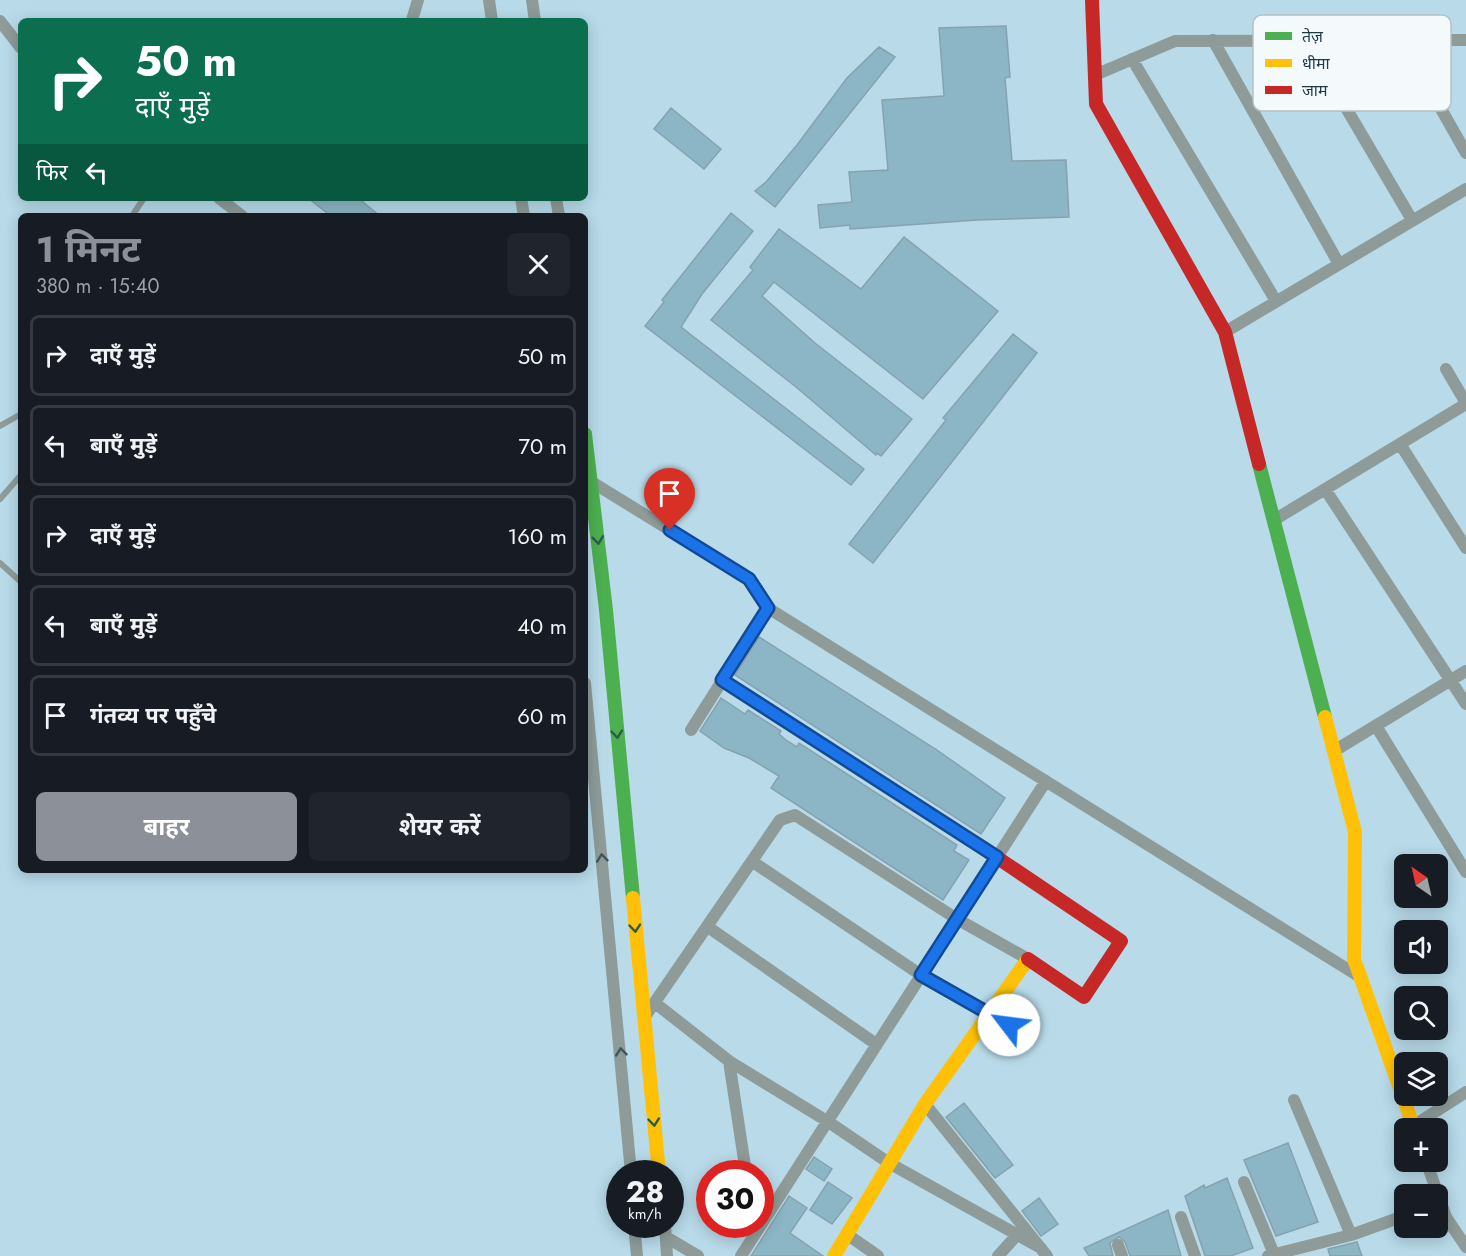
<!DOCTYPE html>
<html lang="hi">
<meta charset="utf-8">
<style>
:root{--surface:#171b24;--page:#20242c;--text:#f1f3f6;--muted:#9ea1a6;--line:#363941;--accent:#8c9099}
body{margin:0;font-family:Jost,"Noto Sans Devanagari",sans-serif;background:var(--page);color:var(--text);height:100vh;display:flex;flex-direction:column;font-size:22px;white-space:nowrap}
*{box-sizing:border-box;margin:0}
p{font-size:20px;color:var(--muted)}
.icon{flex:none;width:33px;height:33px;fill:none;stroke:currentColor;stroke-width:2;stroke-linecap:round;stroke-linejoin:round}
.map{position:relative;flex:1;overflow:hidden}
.sheet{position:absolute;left:18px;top:213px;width:570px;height:660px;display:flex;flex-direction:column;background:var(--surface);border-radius:9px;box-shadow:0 3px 15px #0003}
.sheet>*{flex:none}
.top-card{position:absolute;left:18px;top:18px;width:570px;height:183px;border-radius:9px;box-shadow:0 3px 15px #0003;background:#0b6e4f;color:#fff;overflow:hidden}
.needle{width:39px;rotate:326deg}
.fabs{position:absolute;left:1394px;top:854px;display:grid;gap:12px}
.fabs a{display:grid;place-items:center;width:54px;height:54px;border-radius:9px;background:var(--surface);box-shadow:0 3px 15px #0003;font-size:30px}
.speed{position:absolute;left:606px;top:1160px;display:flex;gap:12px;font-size:30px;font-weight:700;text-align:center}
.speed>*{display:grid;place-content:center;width:78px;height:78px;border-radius:50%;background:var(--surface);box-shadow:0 3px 15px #0003;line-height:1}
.speed small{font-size:15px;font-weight:400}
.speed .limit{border:9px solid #d22;background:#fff;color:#111}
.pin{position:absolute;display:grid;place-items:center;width:51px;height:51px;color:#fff;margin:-62px -26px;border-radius:50% 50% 50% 0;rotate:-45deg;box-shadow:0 0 6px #0007}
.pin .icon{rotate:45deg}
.me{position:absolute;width:66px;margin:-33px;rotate:300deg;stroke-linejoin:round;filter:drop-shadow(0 0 4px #0008)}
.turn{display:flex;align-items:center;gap:21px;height:126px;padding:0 18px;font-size:27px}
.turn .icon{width:78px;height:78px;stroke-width:2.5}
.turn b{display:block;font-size:42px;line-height:51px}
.then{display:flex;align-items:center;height:57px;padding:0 18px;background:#0003;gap:12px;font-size:22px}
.round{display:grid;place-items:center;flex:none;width:63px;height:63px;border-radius:9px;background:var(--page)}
.summary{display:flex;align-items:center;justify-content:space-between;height:102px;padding:0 18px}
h1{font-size:36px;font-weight:700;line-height:45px;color:var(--accent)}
.button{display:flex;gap:12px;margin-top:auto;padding:12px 18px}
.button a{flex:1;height:69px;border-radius:9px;background:var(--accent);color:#fff;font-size:24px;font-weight:700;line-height:69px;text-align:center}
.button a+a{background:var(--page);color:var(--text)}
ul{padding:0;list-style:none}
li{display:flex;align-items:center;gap:18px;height:81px;margin:0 12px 9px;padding:0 6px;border:3px solid var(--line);border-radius:9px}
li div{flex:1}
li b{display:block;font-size:22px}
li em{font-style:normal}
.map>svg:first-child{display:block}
.building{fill:#8cb6c5;stroke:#86a2ae;stroke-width:1.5}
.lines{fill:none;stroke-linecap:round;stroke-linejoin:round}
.lane{stroke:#8e9b99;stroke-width:6}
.street{stroke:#8e9b99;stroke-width:12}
.fast{stroke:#4caf50;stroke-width:14}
.slow{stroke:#ffc107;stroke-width:14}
.jam{stroke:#c62828;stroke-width:14}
.oneway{stroke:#2c5c47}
.oneway2{stroke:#40565d}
.route-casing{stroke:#114b97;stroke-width:15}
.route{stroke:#1a73e8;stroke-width:10}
.key{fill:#f4fafc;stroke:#b4c0c4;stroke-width:1.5}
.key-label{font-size:16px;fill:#1f3843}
</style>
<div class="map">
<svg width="1466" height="1256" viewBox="0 0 1466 1256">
<rect width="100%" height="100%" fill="#b8dae9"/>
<path class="building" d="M1006,26L1010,77L1005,78L1012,161L1066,160L1069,217L977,220L865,228L850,229V225L820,228L818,205L852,202L849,172L888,170L882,100L944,96L939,28Z
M879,47L895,57L775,207L755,191L766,182L797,145L847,78Z
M671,108L721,149L704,169L654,129Z
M308,198H358L380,216H331Z
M731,213L753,231L702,294L681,327L864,469L851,485L645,326L664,302L662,300Z
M779,229L861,289L904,237L998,311L923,399L774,282L762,296L815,343L912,419L881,456L877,453L876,455L796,387L711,320L753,270L750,267Z
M1013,334L1037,353L873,563L849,544L946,420L943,418Z
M759,637L937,750L1005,798L981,834L735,675Z
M721,698L745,714L748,710L781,731L779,734L787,741L797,747L799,743L957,845L954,851L969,860L943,900L771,788L779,776L749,758L724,748L700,731Z
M964,1103L1013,1165L995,1178L946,1117Z
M1288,1143L1318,1222L1276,1236L1244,1160Z
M814,1157L832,1169L824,1181L806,1169Z
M1227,1178L1253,1248L1231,1256H1205L1185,1196L1204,1185L1205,1188Z
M828,1182L852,1198L832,1224L810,1210Z
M789,1196L807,1208L790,1233L823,1256H751Z
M1039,1198L1058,1224L1041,1236L1022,1211Z
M1168,1210L1181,1256H1130L1125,1242L1119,1237L1110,1243L1113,1256H1089L1084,1248Z
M1357,1242L1362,1256H1330L1328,1249Z"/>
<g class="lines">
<path class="lane" d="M132,216L144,198
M0,426L21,414
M0,499L21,475
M0,563L21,582"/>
<path class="street" d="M489,0L492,21
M532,0L535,21
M412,20L418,0
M0,21L21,48
M1213,40L1339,264
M1306,40L1412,220
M1402,40L1466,153
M1132,59L1276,301
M1095,75L1175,41L1466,40
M219,198L242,216
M521,198L524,216
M556,198L559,216
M1225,332L1466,189
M1446,369L1466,403
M1400,444L1466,548
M587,479L749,579L768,608L1360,977
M1325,489L1466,704
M1274,520L1466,404
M585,683L631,1173
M1376,726L1466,872
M691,730L768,608
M1334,751L1466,671
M753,862L921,975L1029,1037
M708,927L876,1044
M655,1003L729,1061L827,1121L889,1163L1041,1248
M644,1018L780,820L795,815L957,919L1028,959
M729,1061L746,1173
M1294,1100L1351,1235
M925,1104L1047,1256
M1413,1126L1466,1092
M1426,1161L1446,1217L1466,1247
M1244,1182L1274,1254
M1181,1217L1195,1256
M634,1224L637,1256
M665,1224L667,1256
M848,1235L878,1256
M666,1237L698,1256
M1118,1245L1122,1256
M741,1256L1046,781
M998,1256L1017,1235
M1268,1256L1351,1235L1404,1216"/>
<path class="fast" d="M585,434L606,610L633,898
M1259,464L1325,717"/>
<path class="slow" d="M722,680L974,842
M1325,717L1355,832L1354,959L1414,1128
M633,898L659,1173
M834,1256L925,1104L1028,959"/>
<path class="jam" d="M1092,0L1096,104L1225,332L1259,464
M974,842L1121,941L1084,997L1028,959"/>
</g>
<defs><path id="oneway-chevron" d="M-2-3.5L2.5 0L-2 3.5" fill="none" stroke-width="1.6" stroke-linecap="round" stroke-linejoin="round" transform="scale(1.5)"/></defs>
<g class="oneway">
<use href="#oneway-chevron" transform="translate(598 540) rotate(83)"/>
<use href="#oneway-chevron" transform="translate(617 734) rotate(85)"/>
<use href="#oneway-chevron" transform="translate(635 928) rotate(85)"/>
<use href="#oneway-chevron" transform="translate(654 1122) rotate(84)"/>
</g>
<g class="oneway2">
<use href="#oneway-chevron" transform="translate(602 858) rotate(-96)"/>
<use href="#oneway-chevron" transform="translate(621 1052) rotate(-96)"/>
</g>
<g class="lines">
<g class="route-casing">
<path id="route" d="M670,530L749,579L768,608L722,680L997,857L921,975L1009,1025"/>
</g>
<use href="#route" class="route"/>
</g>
<rect x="1253" y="15" width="198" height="96" rx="9" class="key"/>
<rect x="1265" y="32" width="27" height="8" fill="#4caf50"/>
<rect x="1265" y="59" width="27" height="8" fill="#ffc107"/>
<rect x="1265" y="86" width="27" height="8" fill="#c62828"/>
<g class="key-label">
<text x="1302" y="42">तेज़</text>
<text x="1302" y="69">धीमा</text>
<text x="1302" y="96">जाम</text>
</g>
</svg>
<div class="fabs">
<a><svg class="needle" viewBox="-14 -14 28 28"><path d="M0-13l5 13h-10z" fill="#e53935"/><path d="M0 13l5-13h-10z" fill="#9ea1a6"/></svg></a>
<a><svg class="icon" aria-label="sound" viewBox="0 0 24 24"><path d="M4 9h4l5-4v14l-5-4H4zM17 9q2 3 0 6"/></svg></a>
<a><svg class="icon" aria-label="search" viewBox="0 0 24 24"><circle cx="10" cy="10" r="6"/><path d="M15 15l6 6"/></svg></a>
<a><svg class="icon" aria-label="layers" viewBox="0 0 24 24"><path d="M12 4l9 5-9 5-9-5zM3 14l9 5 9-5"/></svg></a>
<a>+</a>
<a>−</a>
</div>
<div class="speed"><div>28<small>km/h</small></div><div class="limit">30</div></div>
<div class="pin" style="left:670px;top:530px;background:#d93025"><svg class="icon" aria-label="arrive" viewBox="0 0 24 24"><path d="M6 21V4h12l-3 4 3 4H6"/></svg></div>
<svg class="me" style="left:1009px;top:1025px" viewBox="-20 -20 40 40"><circle r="19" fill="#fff"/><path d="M0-13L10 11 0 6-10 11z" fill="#1a73e8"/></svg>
<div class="top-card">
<div class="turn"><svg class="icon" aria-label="right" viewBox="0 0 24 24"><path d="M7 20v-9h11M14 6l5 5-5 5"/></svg><div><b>50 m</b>दाएँ मुड़ें</div></div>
<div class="then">फिर<svg class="icon" aria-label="left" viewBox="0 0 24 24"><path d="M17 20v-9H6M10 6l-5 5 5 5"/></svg></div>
</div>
<section class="sheet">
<div class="summary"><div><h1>1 मिनट</h1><p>380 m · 15:40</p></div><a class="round"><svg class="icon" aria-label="close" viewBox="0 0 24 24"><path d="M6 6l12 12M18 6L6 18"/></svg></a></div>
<ul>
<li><svg class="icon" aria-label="right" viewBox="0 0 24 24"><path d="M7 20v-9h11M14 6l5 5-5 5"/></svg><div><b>दाएँ मुड़ें</b></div><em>50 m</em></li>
<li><svg class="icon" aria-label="left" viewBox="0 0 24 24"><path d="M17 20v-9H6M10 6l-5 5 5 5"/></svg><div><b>बाएँ मुड़ें</b></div><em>70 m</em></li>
<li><svg class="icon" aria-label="right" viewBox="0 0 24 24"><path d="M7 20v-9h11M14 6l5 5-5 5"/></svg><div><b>दाएँ मुड़ें</b></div><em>160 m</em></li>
<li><svg class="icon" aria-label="left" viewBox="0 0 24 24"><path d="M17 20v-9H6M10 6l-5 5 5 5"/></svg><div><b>बाएँ मुड़ें</b></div><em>40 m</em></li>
<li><svg class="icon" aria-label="arrive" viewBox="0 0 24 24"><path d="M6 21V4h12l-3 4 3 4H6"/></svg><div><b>गंतव्य पर पहुँचे</b></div><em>60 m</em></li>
</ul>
<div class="button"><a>बाहर</a><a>शेयर करें</a></div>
</section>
</div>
